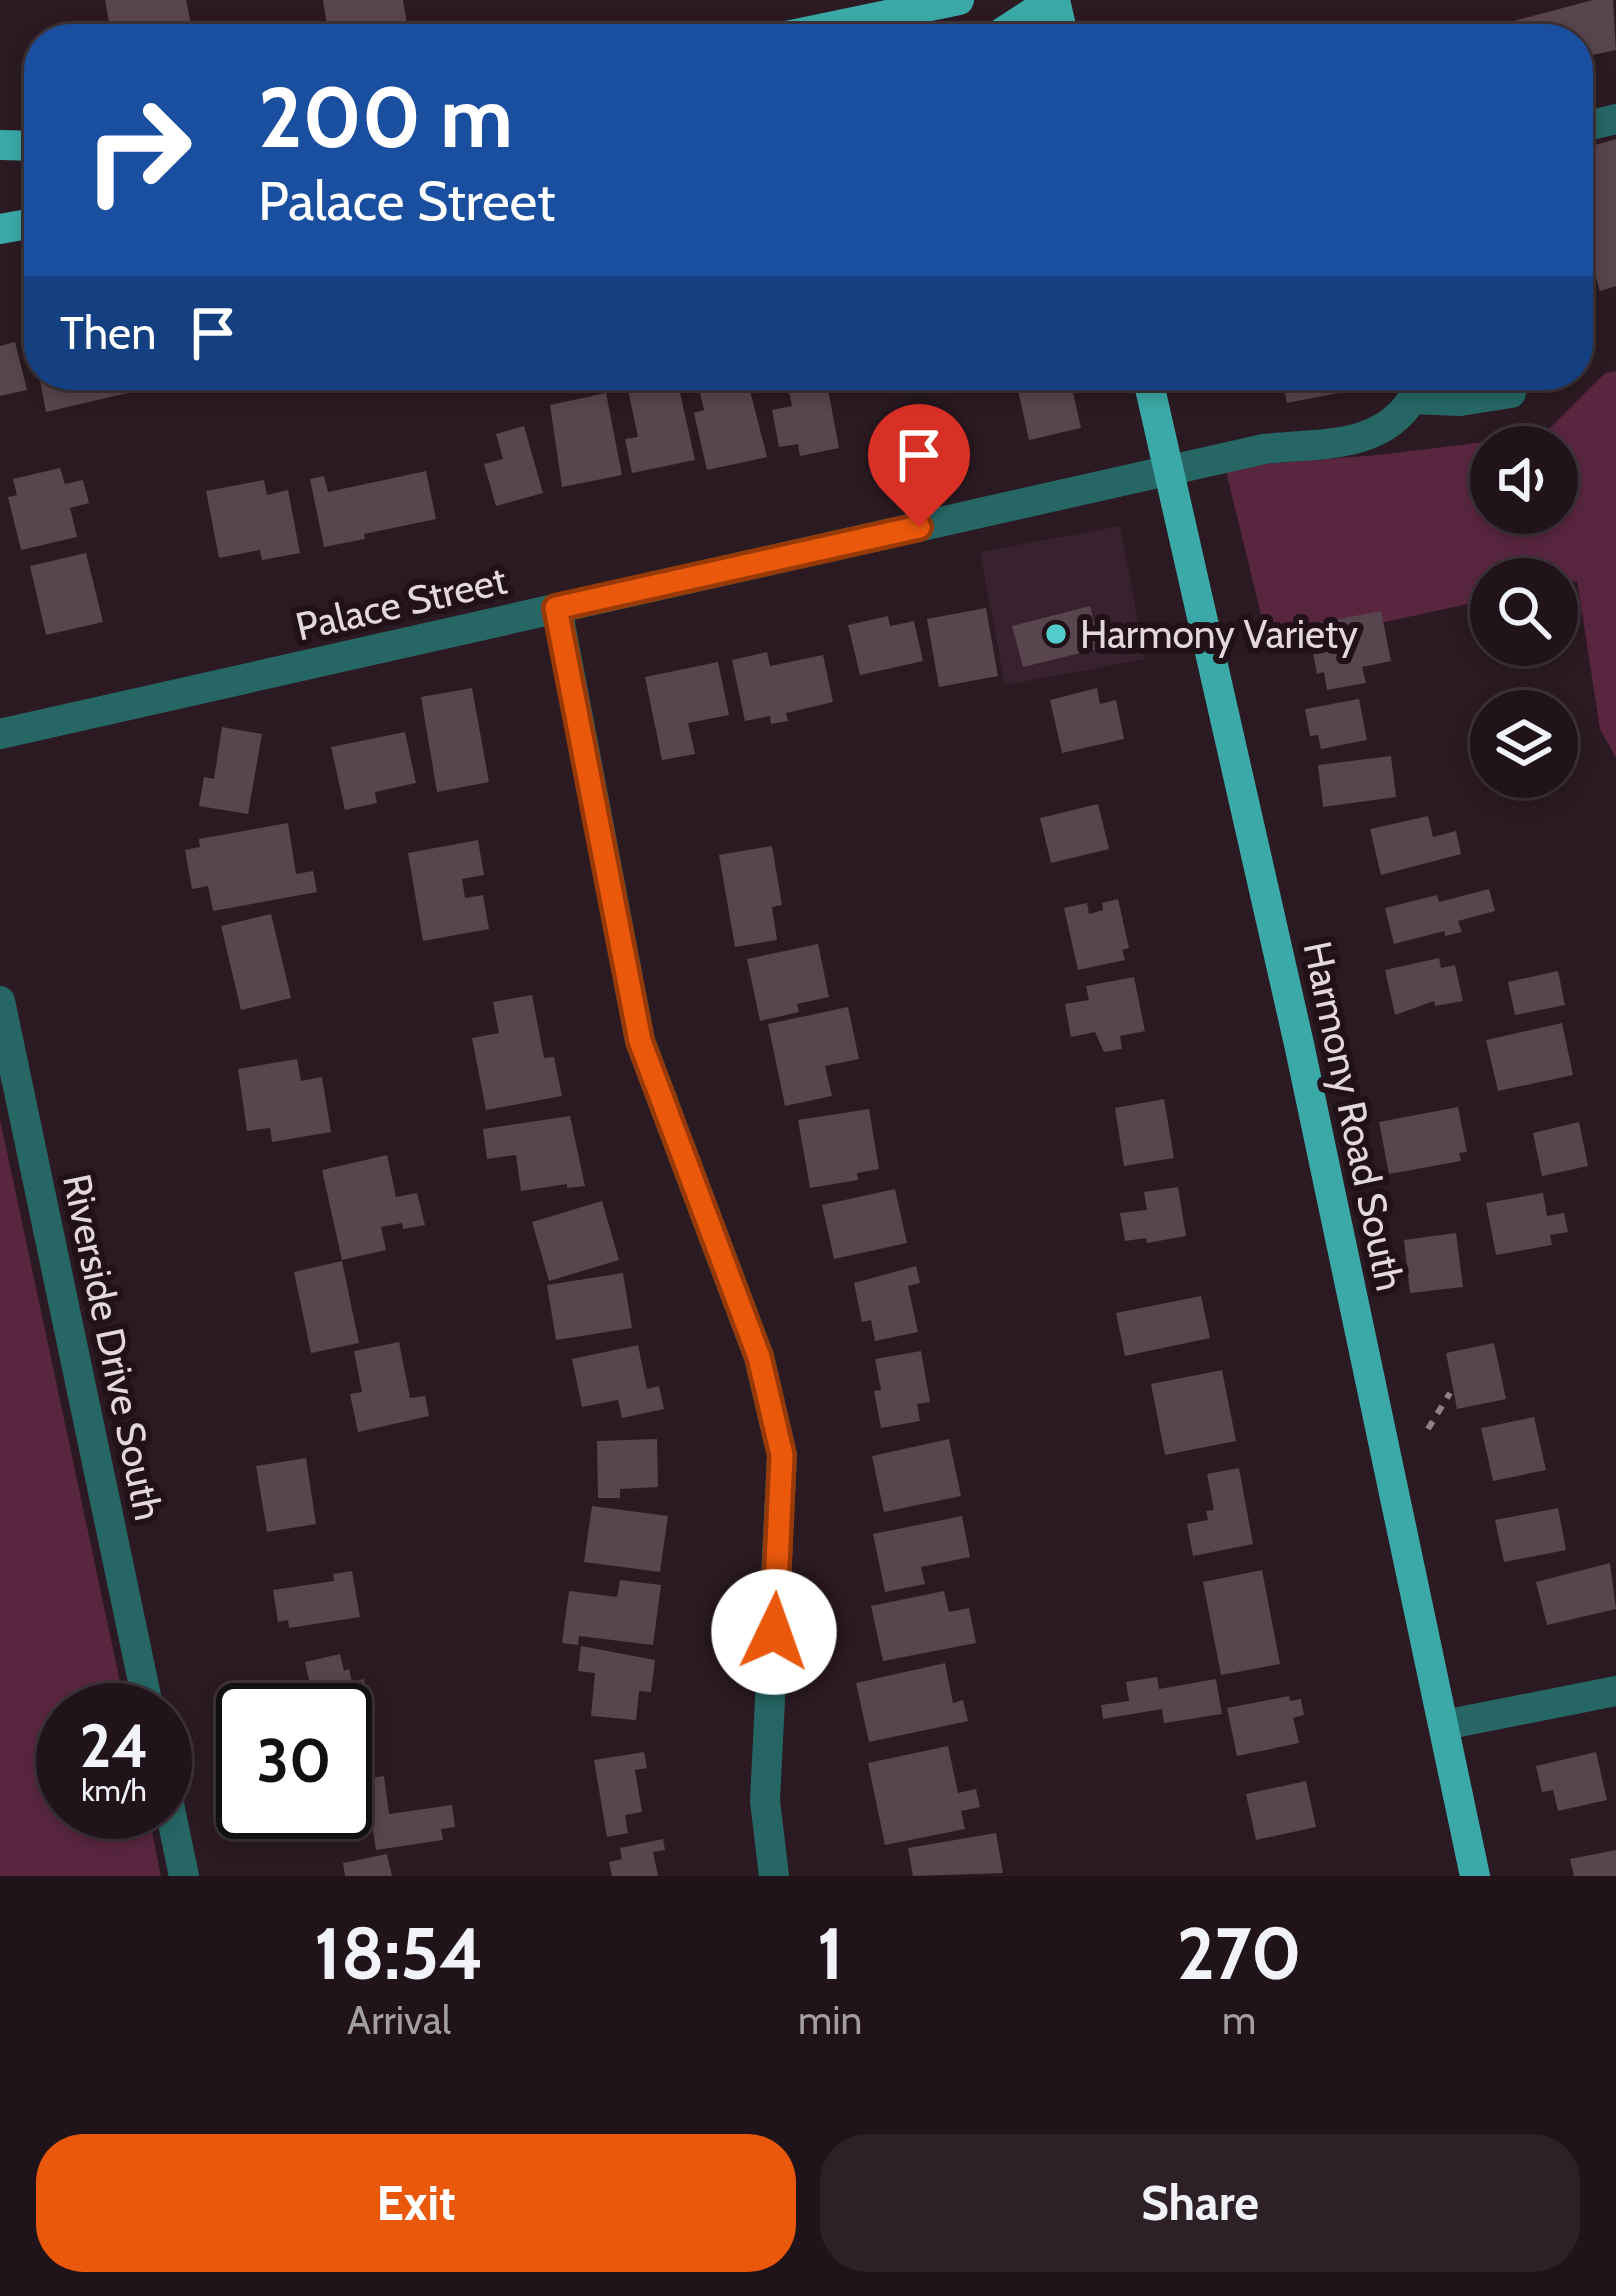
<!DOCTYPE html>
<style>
:root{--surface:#20141a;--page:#2d2127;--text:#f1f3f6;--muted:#a29ea2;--line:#3d3339;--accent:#ea580c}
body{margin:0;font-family:Cabin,sans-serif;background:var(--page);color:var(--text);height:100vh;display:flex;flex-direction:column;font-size:45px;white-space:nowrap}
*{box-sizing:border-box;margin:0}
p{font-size:39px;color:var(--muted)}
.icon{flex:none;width:66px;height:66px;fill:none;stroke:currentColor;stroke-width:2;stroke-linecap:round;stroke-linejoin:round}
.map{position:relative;height:1876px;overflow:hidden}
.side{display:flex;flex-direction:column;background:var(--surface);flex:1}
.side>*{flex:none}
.guide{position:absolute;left:24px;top:24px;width:1569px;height:366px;border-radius:48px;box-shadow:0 6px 18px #0003,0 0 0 3px var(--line);background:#1a4fa0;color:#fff;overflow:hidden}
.tools{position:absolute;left:1470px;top:426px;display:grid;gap:24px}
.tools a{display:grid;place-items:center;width:108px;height:108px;border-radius:50%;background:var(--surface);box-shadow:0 6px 18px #0003,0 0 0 3px var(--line);font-size:60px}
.speed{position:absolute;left:36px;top:1683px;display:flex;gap:24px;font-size:60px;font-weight:700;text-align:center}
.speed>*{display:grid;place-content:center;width:156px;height:156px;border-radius:50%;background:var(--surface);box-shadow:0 6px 18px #0003,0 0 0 3px var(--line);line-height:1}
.speed small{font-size:30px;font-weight:400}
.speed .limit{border:6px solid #111;border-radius:18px;background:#fff;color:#111}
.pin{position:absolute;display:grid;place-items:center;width:102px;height:102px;color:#fff;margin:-123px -51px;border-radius:50% 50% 50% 0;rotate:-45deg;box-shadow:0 0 12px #0007}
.pin .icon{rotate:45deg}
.me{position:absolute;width:132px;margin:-66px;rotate:3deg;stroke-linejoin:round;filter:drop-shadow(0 0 9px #0008)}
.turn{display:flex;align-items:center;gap:42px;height:252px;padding:0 36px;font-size:54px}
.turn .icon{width:156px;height:156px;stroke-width:2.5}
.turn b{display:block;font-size:84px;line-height:102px}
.then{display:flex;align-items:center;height:114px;padding:0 36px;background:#0003;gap:24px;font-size:45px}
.eta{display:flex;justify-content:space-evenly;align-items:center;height:204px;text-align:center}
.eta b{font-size:72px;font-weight:800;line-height:84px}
.button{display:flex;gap:24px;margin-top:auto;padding:24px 36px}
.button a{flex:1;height:138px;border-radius:48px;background:var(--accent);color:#fff;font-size:48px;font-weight:800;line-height:138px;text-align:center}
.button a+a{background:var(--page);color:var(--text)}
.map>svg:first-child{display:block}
.built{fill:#38222d}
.green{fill:#592640;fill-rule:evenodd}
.building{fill:#58454e}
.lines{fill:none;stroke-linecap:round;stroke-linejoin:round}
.path{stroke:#8f8187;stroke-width:6;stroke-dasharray:9 9;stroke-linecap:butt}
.minor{stroke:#266765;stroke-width:30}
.major{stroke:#3aa9a7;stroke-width:30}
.route-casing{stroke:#983908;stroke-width:30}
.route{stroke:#ea580c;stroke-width:21}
.poi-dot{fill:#53cdcb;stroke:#211119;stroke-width:4.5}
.labels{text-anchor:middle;stroke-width:12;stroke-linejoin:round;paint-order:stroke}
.street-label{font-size:39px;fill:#e4d8dd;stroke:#211119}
.poi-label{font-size:39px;fill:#e4d8dd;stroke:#211119;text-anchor:start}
</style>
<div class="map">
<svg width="1616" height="1876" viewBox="0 0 1616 1876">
<rect width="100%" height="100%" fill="#2b1a22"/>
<path class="built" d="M1120,526L1145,659L1005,685L980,552Z"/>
<path class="green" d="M1616,371V758L1600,729L1577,581L1557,585V579H1491V599L1269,647L1225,467L1378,455L1543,435L1605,373ZM1491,447H1557V513H1491Z
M0,1119L126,1710H63V1812H148L161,1876H0Z"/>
<path class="building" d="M105,0H186L194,39H112Z
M323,0H403L408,30L329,39Z
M1593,0H1613L1616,50L1578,58V39H1408L1466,25L1468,33Z
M1616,139V286L1600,291L1583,235L1596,231L1578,169V150Z
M15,342L27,390L0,396V346Z
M39,375H132L136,391L46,412Z
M676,375L695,460L632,473L625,439L638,437L627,385Z
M746,375L767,457L707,470L694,413L704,410L696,376Z
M1281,375H1334L1338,393L1287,403Z
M1070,379L1081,428L1029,440L1018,390Z
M827,384L839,448L800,456L798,444L779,447L772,410L792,406L789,391Z
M606,393L622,475L562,487L550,405Z
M524,426L543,493L496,506L484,464L503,459L496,434Z
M60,468L65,484L83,480L89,503L70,508L77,537L21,550L8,497L17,495L13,479Z
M426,471L436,519L364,534L365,539L324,547L310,479L324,476L328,492Z
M264,480L267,495L288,490L300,553L262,560L260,550L219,558L206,491Z
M86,553L103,622L46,635L30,566Z
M1090,606L1101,648L1023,667L1012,626Z
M986,608L998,676L939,687L927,619Z
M1381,611L1391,661L1362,667L1366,683L1327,690L1324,672L1317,674L1308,625Z
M888,616L890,626L914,621L923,661L860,675L848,625Z
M767,652L770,666L823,655L833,702L786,713L788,721L771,724L770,716L745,721L732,660Z
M718,662L729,715L688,723L695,754L662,760L645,677Z
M472,688L489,782L437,792L421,697Z
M1097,688L1100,704L1116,700L1124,739L1062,753L1050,700Z
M1359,699L1367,740L1321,749L1318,735L1310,736L1305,709Z
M222,727L262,734L248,814L199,806L204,777L214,779Z
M405,732L416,783L375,792L377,803L345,810L331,747Z
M1391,756L1396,797L1323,807L1318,765Z
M1098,804L1109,849L1051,863L1040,818Z
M1428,816L1433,837L1456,831L1461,854L1381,875L1370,829Z
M288,823L296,874L313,871L317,892L213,911L208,886L192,889L185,850L200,847L199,839Z
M478,840L484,875L462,879L465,898L483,895L489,929L423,941L408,853Z
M772,846L782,905L772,907L777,940L735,947L719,855Z
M1489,889L1495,911L1458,921L1462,932L1445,936L1444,931L1394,944L1385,908L1437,895L1439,902Z
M1118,899L1129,948L1122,950L1125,960L1078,970L1064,908L1087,903L1089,914L1103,910L1102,903Z
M271,914L291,998L241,1010L221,926Z
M818,944L829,997L797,1004L799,1012L760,1021L747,959Z
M1439,958L1441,968L1455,965L1463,1001L1435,1006L1434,1001L1395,1015L1385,970Z
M1558,971L1565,1005L1515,1015L1508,982Z
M1134,977L1145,1031L1120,1036L1122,1049L1104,1052L1095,1032L1071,1037L1065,1004L1089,1000L1086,986Z
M532,995L544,1058L554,1057L562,1096L486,1110L472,1038L499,1033L493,1002Z
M848,1007L859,1059L825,1066L832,1096L785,1106L768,1024Z
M1562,1023L1573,1075L1498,1091L1486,1040Z
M297,1059L301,1081L322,1077L331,1132L272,1142L270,1128L247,1131L238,1069Z
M1164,1099L1174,1158L1124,1166L1115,1108Z
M1458,1107L1467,1152L1459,1153L1461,1161L1389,1174L1379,1122Z
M869,1109L879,1169L857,1173L858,1180L810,1188L798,1120Z
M570,1116L585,1186L567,1188V1184L521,1191L516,1155L487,1159L483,1129Z
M1579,1122L1588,1166L1542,1176L1533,1133Z
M387,1155L396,1197L417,1193L425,1225L403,1229L402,1223L381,1227L386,1250L342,1260L322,1170Z
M1178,1187L1186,1236L1147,1243L1146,1238L1125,1241L1120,1213L1147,1210L1144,1192Z
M895,1189L907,1243L834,1259L822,1205Z
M1543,1193L1547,1216L1564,1213L1568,1232L1550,1235L1552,1245L1496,1255L1486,1203Z
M602,1201L619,1260L549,1281L532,1222Z
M1456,1233L1463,1287L1410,1293L1404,1240Z
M342,1261L359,1343L311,1353L294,1272Z
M916,1266L920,1283L908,1286L918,1332L875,1341L871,1320L862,1322L854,1283Z
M623,1273L632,1328L556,1340L547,1285Z
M1201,1296L1210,1338L1125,1356L1116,1313Z
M399,1342L410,1398L425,1396L429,1416L358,1432L350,1394L362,1392L354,1351Z
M1494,1343L1506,1399L1457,1409L1446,1353Z
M638,1345L647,1389L659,1386L664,1409L622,1418L618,1400L582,1407L572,1359Z
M921,1351L930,1402L917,1404L920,1421L881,1428L874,1391L881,1390L875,1359Z
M1222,1370L1236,1441L1165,1455L1151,1384Z
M1534,1417L1546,1470L1493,1481L1481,1428Z
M657,1439L658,1487L620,1489V1498H598L597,1441Z
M949,1439L961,1496L884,1512L872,1456Z
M306,1458L316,1524L267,1532L256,1466Z
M1239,1468L1253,1544L1193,1556L1187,1524L1208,1520L1206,1511L1214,1510L1207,1474Z
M592,1506L668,1516L660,1572L584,1562Z
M1558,1508L1566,1550L1504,1562L1495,1520Z
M962,1516L970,1557L921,1567L925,1584L885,1592L873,1534Z
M1610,1563L1616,1609L1547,1625L1536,1582Z
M1262,1570L1280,1664L1221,1675L1203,1582Z
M352,1571L360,1617L289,1628L288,1620L278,1622L273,1590L334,1581L333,1574Z
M620,1580L661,1585L653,1645L579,1636L578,1645L562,1643L569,1591L617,1597Z
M944,1591L949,1612L969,1608L976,1643L883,1661L871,1606Z
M581,1646L655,1660L651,1692L639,1691L636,1720L591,1716L595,1673L578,1671Z
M340,1654L344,1671L349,1669L352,1682L364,1679L367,1697L355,1700L361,1724L355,1726L359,1745L345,1748V1710H303L297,1682L309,1680L305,1662Z
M945,1663L953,1703L963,1700L968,1721L869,1742L856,1683Z
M1157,1677L1159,1689L1216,1679L1222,1714L1164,1723L1162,1709L1103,1719L1101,1705L1129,1701L1126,1682Z
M1289,1696L1290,1701L1301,1699L1304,1715L1293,1718L1299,1743L1237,1756L1227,1708Z
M948,1746L958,1793L976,1789L980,1807L961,1811L965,1829L885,1845L868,1763Z
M644,1752L647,1768L635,1770L642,1812L625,1815L628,1833L607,1837L594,1760Z
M1596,1752L1607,1800L1558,1811L1553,1790L1542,1792L1536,1766Z
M384,1776L389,1814L452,1805L455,1827L441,1829L443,1840L376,1850L372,1824L339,1829L337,1812H345V1782Z
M1306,1781L1316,1827L1256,1840L1246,1794Z
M996,1833L1003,1873L913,1876L908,1848Z
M663,1839L665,1850L653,1852L658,1876H612L609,1862L622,1859L620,1848Z
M1616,1850V1876H1574L1570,1859Z
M387,1854L392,1876H345L343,1863Z"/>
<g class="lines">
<path class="path" d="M1578,287L1591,354L1589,361L1578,366
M1428,1429L1450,1393"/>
<path class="minor" d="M1578,128L1616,119
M557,608L640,1041L759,1357L782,1455L765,1801L774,1876
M0,734L1264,449C1317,443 1381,450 1412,399L1460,401L1511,393
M0,1001L149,1710
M1444,1725L1616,1691
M165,1785L184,1876"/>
<path class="major" d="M1055,0L1064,39
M772,39L959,0
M992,39L1052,0
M0,145L39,146
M0,229L39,222
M1147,375L1299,1044L1475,1876"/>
</g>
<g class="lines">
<g class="route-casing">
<path id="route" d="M774,1632L782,1455L759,1357L640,1041L556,608L919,527"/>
</g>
<use href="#route" class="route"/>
</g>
<circle class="poi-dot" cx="1056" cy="634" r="12"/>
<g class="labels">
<g class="street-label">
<text transform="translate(401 603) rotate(-13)" y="14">Palace Street</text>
<text transform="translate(1354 1116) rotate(78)" y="14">Harmony Road South</text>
<text transform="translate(113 1347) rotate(78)" y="14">Riverside Drive South</text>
</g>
<g class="poi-label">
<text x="1080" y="648">Harmony Variety</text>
</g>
</g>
</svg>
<div class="tools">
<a><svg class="icon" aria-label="sound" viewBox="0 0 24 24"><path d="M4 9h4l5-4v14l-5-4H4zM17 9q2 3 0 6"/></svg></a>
<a><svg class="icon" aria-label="search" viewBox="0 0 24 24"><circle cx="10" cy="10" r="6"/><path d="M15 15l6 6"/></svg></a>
<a><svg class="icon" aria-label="layers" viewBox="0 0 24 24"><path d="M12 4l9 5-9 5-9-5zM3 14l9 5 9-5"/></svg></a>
</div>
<div class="speed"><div>24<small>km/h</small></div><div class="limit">30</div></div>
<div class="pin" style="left:919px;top:527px;background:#d93025"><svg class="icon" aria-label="arrive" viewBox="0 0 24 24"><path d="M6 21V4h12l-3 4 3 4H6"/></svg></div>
<svg class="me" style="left:774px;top:1632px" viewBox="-20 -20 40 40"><circle r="19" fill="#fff"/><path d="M0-13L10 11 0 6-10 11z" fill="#ea580c"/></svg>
<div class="guide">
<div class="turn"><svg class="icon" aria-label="right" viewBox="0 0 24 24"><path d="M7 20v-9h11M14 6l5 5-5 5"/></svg><div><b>200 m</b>Palace Street</div></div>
<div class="then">Then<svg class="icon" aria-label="arrive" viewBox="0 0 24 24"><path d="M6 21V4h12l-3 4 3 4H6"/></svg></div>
</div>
</div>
<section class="side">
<div class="eta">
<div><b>18:54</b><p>Arrival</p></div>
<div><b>1</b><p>min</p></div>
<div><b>270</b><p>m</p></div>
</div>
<div class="button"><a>Exit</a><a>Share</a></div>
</section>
